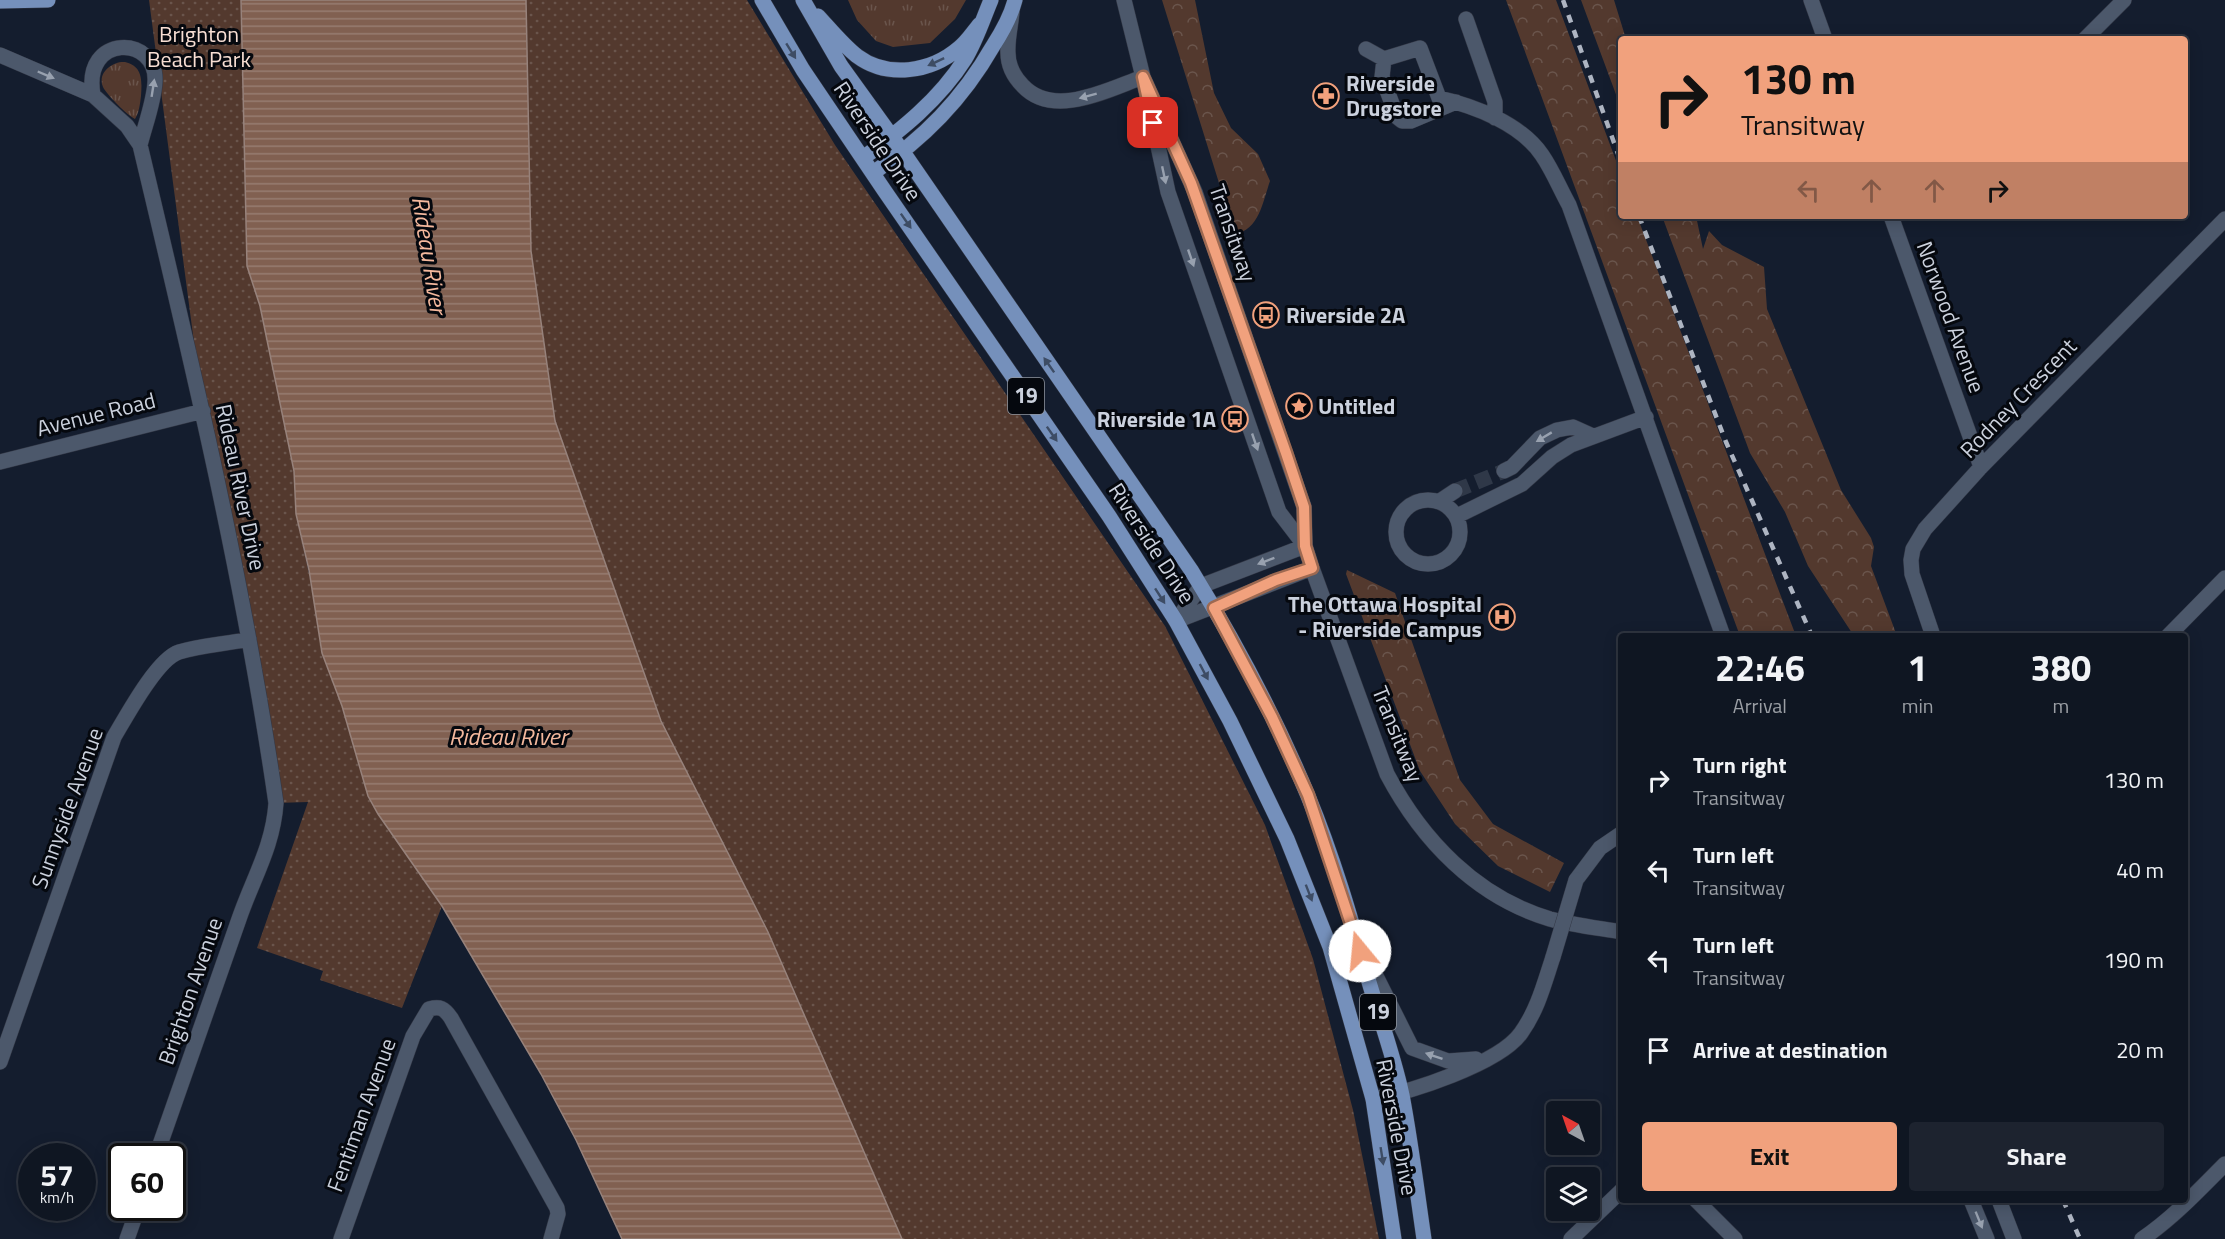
<!DOCTYPE html>
<style>
:root{--surface:#0f1622;--page:#1d232f;--text:#f1f3f6;--muted:#9b9fa5;--line:#2f3540;--accent:#f1a17d}
body{margin:0;font-family:"Titillium Web",sans-serif;background:var(--page);color:var(--text);height:100vh;display:flex;flex-direction:column;font-size:22px;white-space:nowrap}
*{box-sizing:border-box;margin:0}
p{font-size:20px;color:var(--muted)}
.icon{flex:none;width:33px;height:33px;fill:none;stroke:currentColor;stroke-width:2;stroke-linecap:round;stroke-linejoin:round}
.map{position:relative;flex:1;overflow:hidden}
.details{position:absolute;left:1618px;top:633px;width:570px;height:570px;display:flex;flex-direction:column;background:var(--surface);border-radius:6px;box-shadow:0 3px 15px #0003,0 0 0 2px var(--line)}
.details>*{flex:none}
.guide{position:absolute;left:1618px;top:36px;width:570px;height:183px;border-radius:6px;box-shadow:0 3px 15px #0003,0 0 0 2px var(--line);background:#f1a17d;color:#111;overflow:hidden}
.needle{width:39px;rotate:320deg}
.buttons{position:absolute;left:1546px;top:1101px;display:grid;gap:12px}
.buttons a{display:grid;place-items:center;width:54px;height:54px;border-radius:6px;background:var(--surface);box-shadow:0 3px 15px #0003,0 0 0 2px var(--line);font-size:30px}
.speed{position:absolute;left:18px;top:1143px;display:flex;gap:12px;font-size:30px;font-weight:700;text-align:center}
.speed>*{display:grid;place-content:center;width:78px;height:78px;border-radius:50%;background:var(--surface);box-shadow:0 3px 15px #0003,0 0 0 2px var(--line);line-height:1}
.speed small{font-size:15px;font-weight:400}
.speed .limit{border:3px solid #111;border-radius:9px;background:#fff;color:#111}
.pin{position:absolute;display:grid;place-items:center;width:51px;height:51px;color:#fff;margin:-26px;border-radius:12px;box-shadow:0 3px 9px #0006}
.me{position:absolute;width:66px;margin:-33px;rotate:343deg;stroke-linejoin:round;filter:drop-shadow(0 0 4px #0008)}
.turn{display:flex;align-items:center;gap:21px;height:126px;padding:0 24px;font-size:27px}
.turn .icon{width:78px;height:78px;stroke-width:2.5}
.turn b{display:block;font-size:42px;line-height:51px}
.lanes{display:flex;align-items:center;height:57px;padding:0 24px;background:#0003;justify-content:center;gap:30px;direction:ltr}
.lanes .off{opacity:.35}
.eta{display:flex;justify-content:space-evenly;align-items:center;height:102px;text-align:center}
.eta b{font-size:36px;font-weight:700;line-height:42px}
.button{display:flex;gap:12px;margin-top:auto;padding:12px 24px}
.button a{flex:1;height:69px;border-radius:6px;background:var(--accent);color:#111;font-size:24px;font-weight:700;line-height:69px;text-align:center}
.button a+a{background:var(--page);color:var(--text)}
ul{padding:0;list-style:none}
li{display:flex;align-items:center;gap:18px;height:90px;padding:0 24px}
li div{flex:1}
li b{display:block;font-size:22px}
li em{font-style:normal}
.map>svg:first-child{display:block}
.grass{fill:url(#grass-tufts)}
.forest{fill:url(#forest-crowns)}
.park{fill:url(#park-dots)}
.water{fill:url(#water-rules);stroke:#97827b;stroke-width:1.5}
.lines{fill:none;stroke-linecap:round;stroke-linejoin:round}
.minor-tunnel{stroke:#2f3848;stroke-width:15;stroke-dasharray:15 8;stroke-linecap:butt}
.minor-casing{stroke:#323745;stroke-width:16}
.major-casing{stroke:#323745;stroke-width:16}
.minor{stroke:#4c586b;stroke-width:15}
.major{stroke:#7590bb;stroke-width:15}
.rail{stroke:#aeb5c2;stroke-width:4.5;stroke-dasharray:8 8;stroke-linecap:butt}
.minor-bridge-casing{stroke:#323745;stroke-width:16;stroke-linecap:butt}
.minor-bridge{stroke:#4c586b;stroke-width:15}
.oneway{fill:#3d4c64}
.oneway2{fill:#98a1af}
.route-casing{stroke:#9d6951;stroke-width:15}
.route{stroke:#f1a17d;stroke-width:10}
.labels{text-anchor:middle;stroke-width:6;stroke-linejoin:round;paint-order:stroke}
.shield{fill:#05080e;stroke:#90959f;stroke-width:1.5}
.shield-label{font-size:21px;font-weight:bold;fill:#cbd1dd}
.park-label{font-size:22px;fill:#f7ded3;stroke:#05080e}
.poi-label{font-size:22px;font-weight:bold;fill:#cbd1dd;stroke:#05080e;text-anchor:start}
.street-label{font-size:22px;fill:#cbd1dd;stroke:#05080e}
.water-label{font-size:24px;font-style:italic;fill:#f4b89d;stroke:#05080e}
</style>
<div class="map">
<svg width="2225" height="1239" viewBox="0 0 2225 1239">
<defs>
<pattern id="grass-tufts" width="24" height="20" patternUnits="userSpaceOnUse" patternTransform="scale(1.5)"><rect width="24" height="20" fill="#53392e"/><path d="M3 7l-1-3M5 7V3M7 7l1-3M15 17l-1-3M17 17v-4M19 17l1-3" fill="none" stroke="#6a554c"/></pattern>
<pattern id="forest-crowns" width="20" height="18" patternUnits="userSpaceOnUse" patternTransform="scale(1.5)"><rect width="20" height="18" fill="#53392e"/><path d="M2 6a3 3 0 1 1 6 0M12 15a3 3 0 1 1 6 0" fill="none" stroke="#6a554c"/></pattern>
<pattern id="park-dots" width="8" height="8" patternUnits="userSpaceOnUse" patternTransform="scale(1.5)"><rect width="8" height="8" fill="#53392e"/><path d="M2 2h.1M6 6h.1" fill="none" stroke="#6a554c" stroke-width="1.8" stroke-linecap="round"/></pattern>
<pattern id="water-rules" width="6" height="5" patternUnits="userSpaceOnUse" patternTransform="scale(1.5)"><rect width="6" height="5" fill="#816051"/><path d="M0 2.5h6" fill="none" stroke="#977d72"/></pattern>
</defs>
<rect width="100%" height="100%" fill="#141d2e"/>
<path class="grass" d="M848,0H966L955,19L930,43L893,47L876,41L857,20Z
M125,62C143,66 142,81 141,96C140,104 139,113 135,119C127,115 107,95 103,87C97,73 112,61 125,62Z"/>
<path class="forest" d="M1162,0H1195L1214,93L1231,128L1258,154L1270,181C1263,201 1259,231 1234,234L1226,218L1224,199Z
M1506,0H1556L1621,174L1622,216H1637L1796,636H1740Z
M1581,0H1614L1626,39H1622L1621,108Z
M1662,216H1696L1703,249L1709,231L1722,245L1764,267L1767,309L1841,490L1871,538L1874,547L1871,566L1897,636H1854L1808,566L1785,512L1750,453Z
M1347,570L1395,593L1460,780L1493,824L1564,863L1550,892L1498,866L1455,824L1420,771L1346,574Z"/>
<path class="park" d="M149,0H241L247,265L260,306L278,388L294,471L296,514L317,611L368,796L378,814L442,906L402,1008L320,980L323,971L257,948L308,802L276,803L203,411Z
M526,0H747L835,145L1165,626L1265,825L1313,959L1353,1110L1379,1239H902L768,932L661,721L555,421L531,251Z"/>
<path class="water" d="M241,0H526L531,251L555,421L661,721L768,932L902,1239H622L576,1140L541,1074L442,906L378,814L368,796L342,706L322,653L309,570L296,514L294,471L260,306L247,266Z"/>
<g class="lines">
<path class="minor-tunnel" d="M1455,491L1504,471"/>
<g class="minor-casing">
<path id="minor" d="M1124,0L1143,77L1168,192L1279,512L1305,546
M1811,0L1825,39
M1012,12C1011,25 1007,40 1008,53C1008,66 1014,77 1023,86C1054,119 1109,89 1143,77
M1466,19L1495,102V118
M2085,39L2124,0
M1366,49L1384,59L1420,48L1439,98C1475,106 1521,124 1542,155C1553,171 1560,189 1569,205L1723,636
M0,55L93,95L127,126L140,145C192,363 244,581 276,803C273,847 253,878 239,919C211,998 184,1077 156,1156
M1384,59L1382,77L1397,117L1402,121H1411L1456,102
M1143,77L1195,192L1304,507L1305,546L1312,568L1387,774C1422,840 1476,897 1550,919C1572,925 1598,928 1622,932
M93,95C82,33 158,35 155,82C154,102 145,125 140,145
M1891,216L1981,467
M0,462L203,411
M1504,471L1512,467L1540,438L1557,430L1573,427L1593,436
M1396 532a32 32 0 1 1 64 0a32 32 0 1 1-64 0Z
M1440,501L1455,491
M1457,516L1522,484L1552,457L1571,445L1646,417
M1176,621L1201,586L1305,546
M1176,621L1312,568
M1933,636L1912,574L1911,560L1913,549L1925,529L1981,467L2225,219
M2168,636L2225,578
M1576,880L1600,848L1622,833
M1364,952L1412,1048L1448,1061L1476,1059
M0,1062L114,737C126,717 157,659 179,652C201,645 227,644 249,639
M1373,1099C1410,1092 1499,1064 1521,1033C1538,1009 1544,984 1553,957
M1696,1200L1735,1239
M1971,1200L1987,1239
M1999,1200L2014,1239
M127,1239L138,1208
M341,1239L413,1036L429,1009C440,1006 444,1008 451,1018L557,1208L558,1214L551,1239
M1571,1239L1622,1190
M2142,1239C2173,1218 2199,1190 2225,1164"/>
</g>
<g class="major-casing">
<path id="major" d="M762,0L803,70L884,190L1109,516L1176,621L1230,721L1287,839L1330,947L1373,1099L1394,1239
M803,0L841,66L903,152L1191,570C1235,642 1276,718 1308,796C1333,856 1351,919 1369,982C1380,1019 1394,1057 1402,1095C1411,1143 1417,1191 1424,1239
M0,1L48,0
M818,16C830,29 843,45 857,56C888,79 931,72 959,48C967,42 973,32 980,24
M863,158C901,130 939,100 965,59C976,41 983,19 991,0
M873,173C924,138 962,100 993,46C1002,32 1011,16 1015,0"/>
</g>
<use href="#minor" class="minor"/>
<use href="#major" class="major"/>
<path class="rail" d="M1563,0L1622,165
M1639,216L1726,442L1812,636
M2063,1200L2080,1239"/>
<g class="minor-bridge-casing">
<path id="minor-bridge" d="M1553,957L1576,880"/>
</g>
<use href="#minor-bridge" class="minor-bridge"/>
</g>
<defs><path id="oneway-solid" d="M-6-.8H1V-3.2L6.5 0L1 3.2V.8H-6Z" transform="scale(1.5)"/></defs>
<g class="oneway">
<use href="#oneway-solid" transform="translate(791 51) rotate(58)"/>
<use href="#oneway-solid" transform="translate(936 62) rotate(155)"/>
<use href="#oneway-solid" transform="translate(906 221) rotate(55)"/>
<use href="#oneway-solid" transform="translate(1049 365) rotate(-125)"/>
<use href="#oneway-solid" transform="translate(1052 434) rotate(55)"/>
<use href="#oneway-solid" transform="translate(1160 596) rotate(57)"/>
<use href="#oneway-solid" transform="translate(1204 672) rotate(62)"/>
<use href="#oneway-solid" transform="translate(1309 893) rotate(69)"/>
<use href="#oneway-solid" transform="translate(1382 1156) rotate(81)"/>
</g>
<g class="oneway2">
<use href="#oneway-solid" transform="translate(46 75) rotate(23)"/>
<use href="#oneway-solid" transform="translate(153 88) rotate(-81)"/>
<use href="#oneway-solid" transform="translate(1088 96) rotate(165)"/>
<use href="#oneway-solid" transform="translate(1164 175) rotate(78)"/>
<use href="#oneway-solid" transform="translate(1191 258) rotate(71)"/>
<use href="#oneway-solid" transform="translate(1544 437) rotate(149)"/>
<use href="#oneway-solid" transform="translate(1255 442) rotate(71)"/>
<use href="#oneway-solid" transform="translate(1266 561) rotate(159)"/>
<use href="#oneway-solid" transform="translate(1434 1056) rotate(-161)"/>
<use href="#oneway-solid" transform="translate(1979 1220) rotate(68)"/>
</g>
<g class="lines">
<g class="route-casing">
<path id="route" d="M1153,123L1143,77L1191,183L1286,453L1304,507L1305,546L1312,568L1276,580L1214,608L1272,717L1308,795L1360,951"/>
</g>
<use href="#route" class="route"/>
</g>
<defs>
<g id="pharmacy-ring" transform="scale(1.35)"><circle r="9.5" fill="#05080e" stroke="#f1a17d" stroke-width="1.5"/><path d="M-2-6h4v4h4v4h-4v4h-4v-4h-4v-4h4Z" fill="#f1a17d"/></g>
<g id="bus-ring" transform="scale(1.35)"><circle r="9.5" fill="#05080e" stroke="#f1a17d" stroke-width="1.5"/><path d="M-5-6H5V4H4V6H2V4H-2V6H-4V4H-5ZM-3.5-4V0h7V-4ZM-3.5 1.2v1.5H-2V1.2ZM2 1.2v1.5H3.5V1.2Z" fill="#f1a17d"/></g>
<g id="sight-ring" transform="scale(1.35)"><circle r="9.5" fill="#05080e" stroke="#f1a17d" stroke-width="1.5"/><path d="M0-6L1.8-2.2L6-1.7L2.9 1.2L3.7 5.4L0 3.3L-3.7 5.4L-2.9 1.2L-6-1.7L-1.8-2.2Z" fill="#f1a17d"/></g>
<g id="hospital-ring" transform="scale(1.35)"><circle r="9.5" fill="#05080e" stroke="#f1a17d" stroke-width="1.5"/><path d="M-5-5h3v3.5h4V-5h3V5h-3V1.5h-4V5h-3Z" fill="#f1a17d"/></g>
</defs>
<g fill-rule="evenodd">
<use href="#pharmacy-ring" x="1326" y="96"/>
<use href="#bus-ring" x="1266" y="315"/>
<use href="#sight-ring" x="1299" y="406"/>
<use href="#bus-ring" x="1235" y="419"/>
<use href="#hospital-ring" x="1502" y="617"/>
</g>
<g class="labels">
<g class="shield">
<rect x="1008" y="378" width="36" height="36" rx="4.5"/>
<rect x="1360" y="994" width="36" height="36" rx="4.5"/>
</g>
<g class="shield-label">
<text x="1026" y="403">19</text>
<text x="1378" y="1019">19</text>
</g>
<g class="park-label">
<text x="199" y="42">Brighton<tspan x="199" dy="25">Beach Park</tspan></text>
</g>
<g class="poi-label">
<text x="1346" y="91">Riverside<tspan x="1346" dy="25">Drugstore</tspan></text>
<text x="1286" y="323">Riverside 2A</text>
<text x="1318" y="414">Untitled</text>
<text x="1216" y="427" text-anchor="end">Riverside 1A</text>
<text x="1482" y="612" text-anchor="end">The Ottawa Hospital<tspan x="1482" dy="25">- Riverside Campus</tspan></text>
</g>
<g class="street-label">
<text transform="translate(878 141) rotate(56)" y="8">Riverside Drive</text>
<text transform="translate(1233 233) rotate(71)" y="8">Transitway</text>
<text transform="translate(1951 317) rotate(70)" y="8">Norwood Avenue</text>
<text transform="translate(2018 398) rotate(-46)" y="8">Rodney Crescent</text>
<text transform="translate(96 414) rotate(-14)" y="8">Avenue Road</text>
<text transform="translate(241 487) rotate(78)" y="8">Rideau River Drive</text>
<text transform="translate(1152 543) rotate(57)" y="8">Riverside Drive</text>
<text transform="translate(1398 734) rotate(68)" y="8">Transitway</text>
<text transform="translate(67 808) rotate(-70)" y="8">Sunnyside Avenue</text>
<text transform="translate(190 991) rotate(-71)" y="8">Brighton Avenue</text>
<text transform="translate(361 1115) rotate(-70)" y="8">Fentiman Avenue</text>
<text transform="translate(1397 1127) rotate(79)" y="8">Riverside Drive</text>
</g>
<g class="water-label">
<text transform="translate(429 255) rotate(81)" y="8">Rideau River</text>
<text x="508" y="745">Rideau River</text>
</g>
</g>
</svg>
<div class="buttons">
<a><svg class="needle" viewBox="-14 -14 28 28"><path d="M0-13l5 13h-10z" fill="#e53935"/><path d="M0 13l5-13h-10z" fill="#9b9fa5"/></svg></a>
<a><svg class="icon" aria-label="layers" viewBox="0 0 24 24"><path d="M12 4l9 5-9 5-9-5zM3 14l9 5 9-5"/></svg></a>
</div>
<div class="speed"><div>57<small>km/h</small></div><div class="limit">60</div></div>
<div class="pin" style="left:1153px;top:123px;background:#d93025"><svg class="icon" aria-label="arrive" viewBox="0 0 24 24"><path d="M6 21V4h12l-3 4 3 4H6"/></svg></div>
<svg class="me" style="left:1360px;top:951px" viewBox="-20 -20 40 40"><circle r="19" fill="#fff"/><path d="M0-13L10 11 0 6-10 11z" fill="#f1a17d"/></svg>
<div class="guide">
<div class="turn"><svg class="icon" aria-label="right" viewBox="0 0 24 24"><path d="M7 20v-9h11M14 6l5 5-5 5"/></svg><div><b>130 m</b>Transitway</div></div>
<div class="lanes"><svg class="icon off" aria-label="left" viewBox="0 0 24 24"><path d="M17 20v-9H6M10 6l-5 5 5 5"/></svg><svg class="icon off" aria-label="ahead" viewBox="0 0 24 24"><path d="M12 20V5M6 11l6-6 6 6"/></svg><svg class="icon off" aria-label="ahead" viewBox="0 0 24 24"><path d="M12 20V5M6 11l6-6 6 6"/></svg><svg class="icon" aria-label="right" viewBox="0 0 24 24"><path d="M7 20v-9h11M14 6l5 5-5 5"/></svg></div>
</div>
<section class="details">
<div class="eta">
<div><b>22:46</b><p>Arrival</p></div>
<div><b>1</b><p>min</p></div>
<div><b>380</b><p>m</p></div>
</div>
<ul>
<li><svg class="icon" aria-label="right" viewBox="0 0 24 24"><path d="M7 20v-9h11M14 6l5 5-5 5"/></svg><div><b>Turn right</b><p>Transitway</p></div><em>130 m</em></li>
<li><svg class="icon" aria-label="left" viewBox="0 0 24 24"><path d="M17 20v-9H6M10 6l-5 5 5 5"/></svg><div><b>Turn left</b><p>Transitway</p></div><em>40 m</em></li>
<li><svg class="icon" aria-label="left" viewBox="0 0 24 24"><path d="M17 20v-9H6M10 6l-5 5 5 5"/></svg><div><b>Turn left</b><p>Transitway</p></div><em>190 m</em></li>
<li><svg class="icon" aria-label="arrive" viewBox="0 0 24 24"><path d="M6 21V4h12l-3 4 3 4H6"/></svg><div><b>Arrive at destination</b></div><em>20 m</em></li>
</ul>
<div class="button"><a>Exit</a><a>Share</a></div>
</section>
</div>
